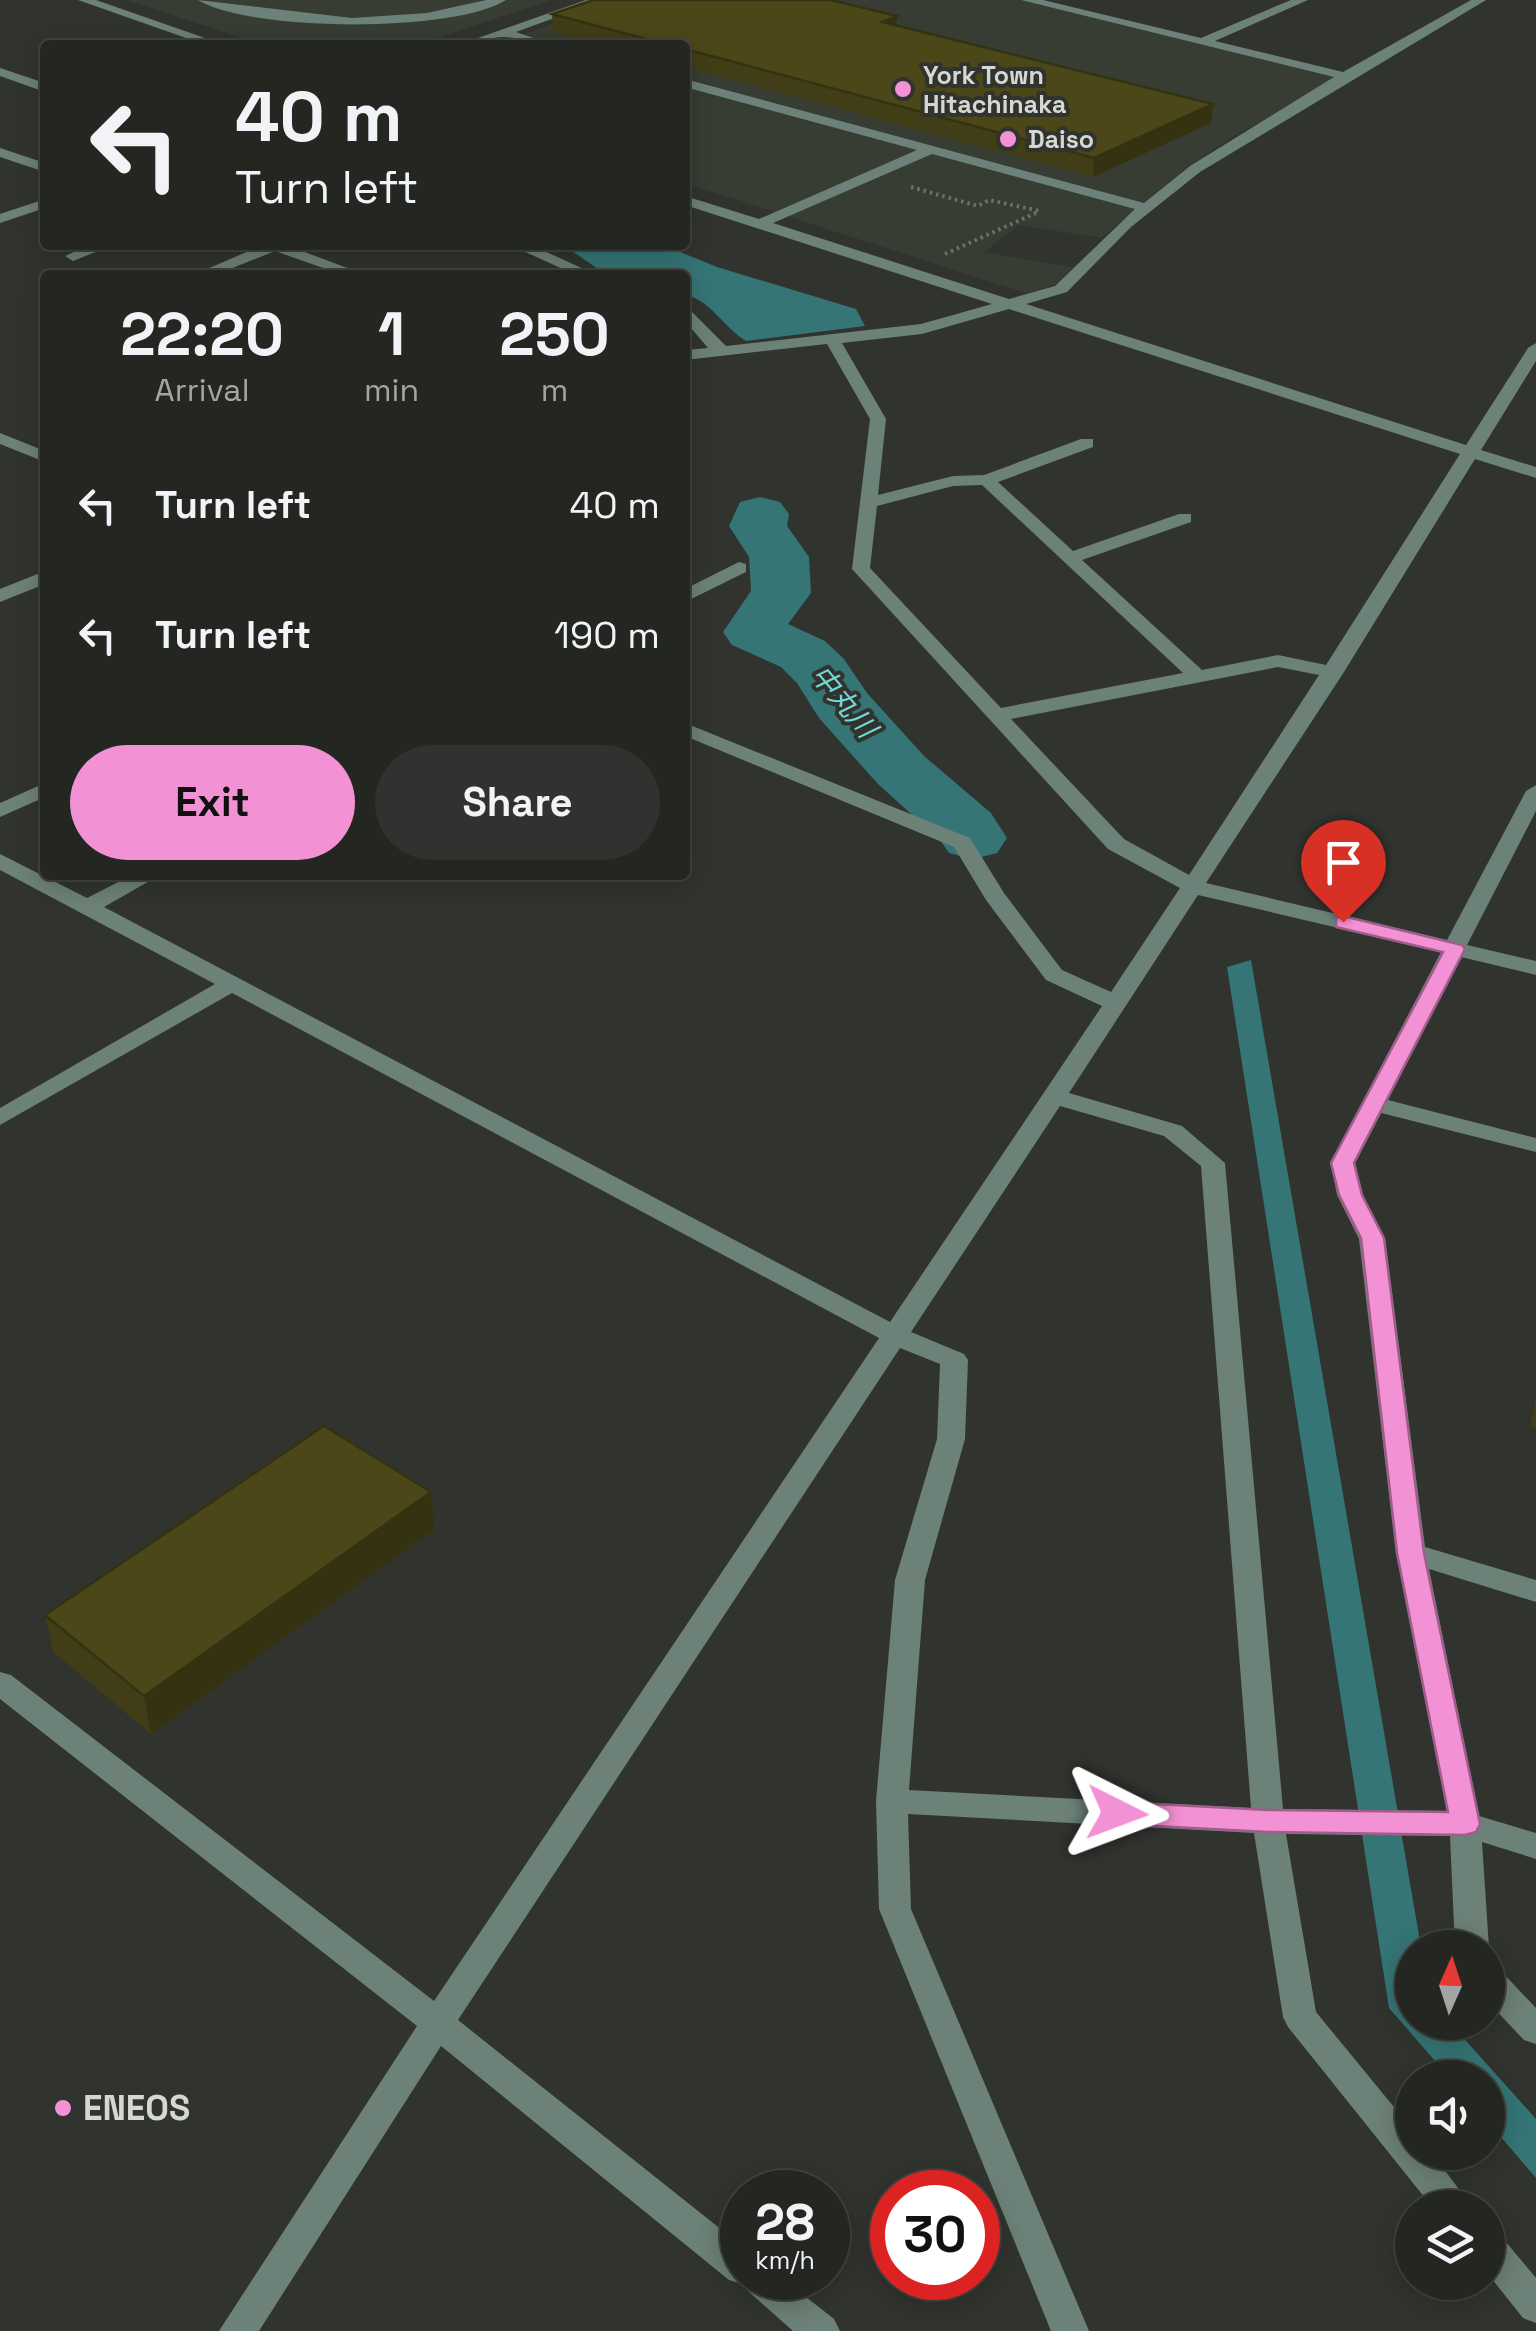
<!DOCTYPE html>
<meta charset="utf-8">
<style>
:root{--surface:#242622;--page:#30322f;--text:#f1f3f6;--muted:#a3a5a5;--line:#414340;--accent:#f391d5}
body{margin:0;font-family:"Space Grotesk","Noto Sans JP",sans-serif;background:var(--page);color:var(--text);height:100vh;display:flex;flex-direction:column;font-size:38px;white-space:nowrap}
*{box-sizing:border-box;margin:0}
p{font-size:32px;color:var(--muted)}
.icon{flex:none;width:55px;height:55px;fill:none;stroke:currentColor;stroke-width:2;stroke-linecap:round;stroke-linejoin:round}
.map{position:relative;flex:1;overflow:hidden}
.drawer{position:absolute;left:40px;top:270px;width:650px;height:610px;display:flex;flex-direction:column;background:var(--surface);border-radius:10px;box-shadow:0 5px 25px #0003,0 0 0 2px var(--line)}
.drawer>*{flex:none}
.banner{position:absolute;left:40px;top:40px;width:650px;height:210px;border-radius:10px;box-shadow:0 5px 25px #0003,0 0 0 2px var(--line);background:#242622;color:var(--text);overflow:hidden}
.needle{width:65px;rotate:3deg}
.fabs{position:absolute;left:1395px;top:1930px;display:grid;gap:20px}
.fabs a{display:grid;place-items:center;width:110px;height:110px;border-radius:50%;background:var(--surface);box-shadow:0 5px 25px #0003,0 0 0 2px var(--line);font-size:50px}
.speed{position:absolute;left:720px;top:2170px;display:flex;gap:20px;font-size:50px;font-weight:700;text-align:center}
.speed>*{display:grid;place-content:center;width:130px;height:130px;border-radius:50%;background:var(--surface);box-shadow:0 5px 25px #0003,0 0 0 2px var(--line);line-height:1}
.speed small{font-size:25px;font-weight:400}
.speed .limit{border:15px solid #d22;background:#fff;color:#111}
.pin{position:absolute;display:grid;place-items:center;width:85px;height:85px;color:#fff;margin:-102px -42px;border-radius:50% 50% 50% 0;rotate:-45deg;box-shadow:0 0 10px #0007}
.pin .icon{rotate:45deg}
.me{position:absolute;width:110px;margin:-55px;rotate:93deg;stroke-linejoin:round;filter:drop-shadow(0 0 8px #0008)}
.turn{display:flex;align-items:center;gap:35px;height:210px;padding:0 30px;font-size:45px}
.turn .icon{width:130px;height:130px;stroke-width:2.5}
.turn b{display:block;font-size:70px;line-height:85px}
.eta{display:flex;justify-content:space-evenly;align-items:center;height:170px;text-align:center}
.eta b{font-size:60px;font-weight:700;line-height:70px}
.button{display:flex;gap:20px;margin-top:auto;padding:20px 30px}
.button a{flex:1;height:115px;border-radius:60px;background:var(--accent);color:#111;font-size:40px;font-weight:700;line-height:115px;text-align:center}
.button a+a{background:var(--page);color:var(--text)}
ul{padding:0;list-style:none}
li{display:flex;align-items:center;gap:30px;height:130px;padding:0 30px}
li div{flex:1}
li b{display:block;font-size:38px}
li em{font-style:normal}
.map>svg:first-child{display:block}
.built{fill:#373d33}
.water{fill:#357575}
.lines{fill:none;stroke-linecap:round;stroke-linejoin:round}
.river{fill:#357575;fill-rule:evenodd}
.path{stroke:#6d706b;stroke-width:4;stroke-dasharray:2.5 4;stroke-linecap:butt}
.minor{fill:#6c8177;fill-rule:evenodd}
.wall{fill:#413d16}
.shaded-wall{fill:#353212}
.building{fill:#4c4719;stroke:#353212;stroke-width:2.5}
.route{fill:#f391d5;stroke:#9e5e8a;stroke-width:2.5}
.poi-dot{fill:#f391d5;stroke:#30332e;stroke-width:4}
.labels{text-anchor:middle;stroke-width:8;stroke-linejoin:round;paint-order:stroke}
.far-poi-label{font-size:25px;font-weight:bold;fill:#d4d7d3;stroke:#30332e;text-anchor:start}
.far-water-label{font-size:28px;font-style:italic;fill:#73d9d8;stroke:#30332e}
.near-poi-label{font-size:35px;font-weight:bold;fill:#d4d7d3;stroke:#30332e;text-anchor:start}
</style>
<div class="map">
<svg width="1536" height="2331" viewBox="0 0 1536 2331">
<rect width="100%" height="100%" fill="#30332e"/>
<path class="built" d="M126,0H551L417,45H264Z
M620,0H1021L1345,76L1234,136L1186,168L1101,238L1019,225L984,252L1073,267L1055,285L1028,294L685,183V45H492Z"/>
<path class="water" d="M563,245H663L717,267L856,309L865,326L746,341C720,324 712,301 685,295V275H607Z
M1251,960L1421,1947L1412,1948V2022L1450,2023L1536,2119V2178L1488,2122V2078L1449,2077L1389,2008L1227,967Z"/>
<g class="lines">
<path class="river" d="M760,497L780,502L789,514L787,526L809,557L811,593L788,624L825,641L844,659L867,693L924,756L991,813L1007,838L997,853L973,859L949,853L940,840L878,784L819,718L797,683L781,667L732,645L723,632L751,591L749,557L729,526L740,502Z"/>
<path class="path" d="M911,187L978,206L989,200L1040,211
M945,254L1038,212"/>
<path class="minor" d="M78,0H96L225,45H206Z
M198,0L352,18L427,13L486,0H506C454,33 250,32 198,0Z
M586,0H604L516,32L554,45C537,45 523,38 506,37C491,36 474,45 458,45Z
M1021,0H1043L1201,38L1291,0H1308L1215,41L1343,72L1471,0H1486L1200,172L1131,227L1067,292L1026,304L1466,445L1528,348L1536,343V361L1481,450L1536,467V478L1475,459L1344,672L1206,883L1447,940L1526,791L1536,785V811L1467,945L1536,961V975L1461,957L1388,1100L1536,1138V1152L1381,1113L1355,1163L1363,1195L1385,1239L1425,1547L1536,1580V1602L1429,1569L1479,1816L1536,1833V1859L1482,1842L1489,1948H1455L1450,1836L1286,1834L1316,2012L1412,2129V2152H1431L1473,2208H1433L1288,2027L1283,2017L1254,1833L908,1814L911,1909L1089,2331H1051L879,1909L876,1801L895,1580L937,1439L940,1364L900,1348L458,2020L742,2246V2278H782L834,2319L840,2331H793L739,2283L729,2280L441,2046L259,2331H219L417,2026L0,1699V1672L11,1675L434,2001L879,1338L232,993L0,1125V1108L215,984L0,870V854L87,898L132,875H160L104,907L890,1322L1102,1006L1046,980L986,900L954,847L685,736V723L970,838L1004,893L1062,970L1111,992L1180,888L1108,849L852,569L870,419L827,344L685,360V350L708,348L685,321V305L726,346L921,324L992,304L685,205V196L759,219L917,150L685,87V79L1144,203L1190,166L1334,77ZM932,154L1135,209L1055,286L1009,299L773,223ZM1009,309L1460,454L1326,665L1278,655L1202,670L1082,560L1191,522V514H1179L1073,551L998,482L1093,447V439H1081L984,475L953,476L878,495L886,419L842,343L922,334ZM982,485L1183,673L1001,708L870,568L877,506L953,486ZM1278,667L1319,675L1189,875L1124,839L1011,719ZM1198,895L1441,952L1331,1163L1337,1195L1359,1239L1396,1553L1447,1811L1283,1809L1225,1163L1182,1126L1069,1093ZM1060,1106L1164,1136L1201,1166L1251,1808L909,1790L925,1580L965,1439L968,1360L964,1354L911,1332Z
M0,68L45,83V92L0,76Z
M0,148L45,163V172L0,157Z
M45,199V208L0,223V214Z
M90,245H113L73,261L65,256Z
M263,245H286L366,275H343L275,251L215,275H193Z
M510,245H531L597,275H576Z
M0,433L45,451V462L0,444Z
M739,562L746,564V572L685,602V589Z
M45,571V584L0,602V589Z
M45,783V797L0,817V803Z
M1488,1966L1500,1970L1536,2008V2044L1524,2040L1488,2002Z
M1488,2231L1501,2236L1536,2278V2323L1523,2318L1488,2274Z"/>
</g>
<path class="wall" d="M552,14L897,16L896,25L1213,104L1211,123L1093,177L685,67V45H602L553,32Z
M1536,1396V1428L1530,1427Z
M431,1492L435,1529L151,1734L53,1652L45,1615Z"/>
<path class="shaded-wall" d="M897,16L896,34L882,22Z
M1213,104L1211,123L1093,177L1094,158Z
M431,1492L435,1529L151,1734L144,1696Z"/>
<path class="building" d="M593,0H831L897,16L882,22L1213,104L1094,158L685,49V45H669L552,14Z
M324,1426L431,1492L144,1696L45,1615Z"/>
<path class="route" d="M1343,916L1462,945L1465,949L1354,1163L1362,1195L1384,1238L1424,1553L1480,1824L1476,1832L1465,1835L1268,1832L1117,1824L1107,1821L1103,1813L1107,1805L1117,1802L1268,1810L1448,1812L1397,1553L1361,1238L1339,1195L1331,1163L1443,952L1336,927V918Z"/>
<g class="poi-dot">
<circle cx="903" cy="89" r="10"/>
<circle cx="1008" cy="139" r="10"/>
<circle cx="63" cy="2108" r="10"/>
</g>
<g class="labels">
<g class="far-poi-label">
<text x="923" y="84">York Town<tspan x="923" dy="29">Hitachinaka</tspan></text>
<text x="1028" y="148">Daiso</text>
</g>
<g class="far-water-label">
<text transform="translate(844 701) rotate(50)" y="10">中丸川</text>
</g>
<g class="near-poi-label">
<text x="83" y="2120">ENEOS</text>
</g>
</g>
</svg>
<div class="fabs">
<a><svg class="needle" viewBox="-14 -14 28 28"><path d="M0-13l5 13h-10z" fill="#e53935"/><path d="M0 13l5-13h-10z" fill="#a3a5a5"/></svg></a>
<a><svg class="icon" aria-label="sound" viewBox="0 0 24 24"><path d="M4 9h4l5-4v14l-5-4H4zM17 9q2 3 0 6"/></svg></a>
<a><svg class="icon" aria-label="layers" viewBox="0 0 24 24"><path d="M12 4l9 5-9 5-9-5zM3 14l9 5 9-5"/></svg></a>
</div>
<div class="speed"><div>28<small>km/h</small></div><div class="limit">30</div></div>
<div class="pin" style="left:1343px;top:922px;background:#d93025"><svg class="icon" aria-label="arrive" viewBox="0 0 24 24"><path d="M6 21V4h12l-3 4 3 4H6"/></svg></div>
<svg class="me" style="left:1117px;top:1813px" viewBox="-20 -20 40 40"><path d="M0-17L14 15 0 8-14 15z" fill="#f391d5" stroke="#fff" stroke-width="4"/></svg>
<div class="banner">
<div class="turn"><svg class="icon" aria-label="left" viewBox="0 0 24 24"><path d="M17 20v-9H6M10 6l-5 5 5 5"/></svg><div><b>40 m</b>Turn left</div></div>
</div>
<section class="drawer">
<div class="eta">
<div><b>22:20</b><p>Arrival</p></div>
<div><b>1</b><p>min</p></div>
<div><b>250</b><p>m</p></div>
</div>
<ul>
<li><svg class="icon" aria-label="left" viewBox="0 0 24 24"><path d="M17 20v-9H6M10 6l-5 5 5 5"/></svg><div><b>Turn left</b></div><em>40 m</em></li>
<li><svg class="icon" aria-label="left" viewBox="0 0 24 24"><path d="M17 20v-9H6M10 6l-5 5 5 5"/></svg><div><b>Turn left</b></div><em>190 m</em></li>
</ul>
<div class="button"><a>Exit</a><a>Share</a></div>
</section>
</div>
